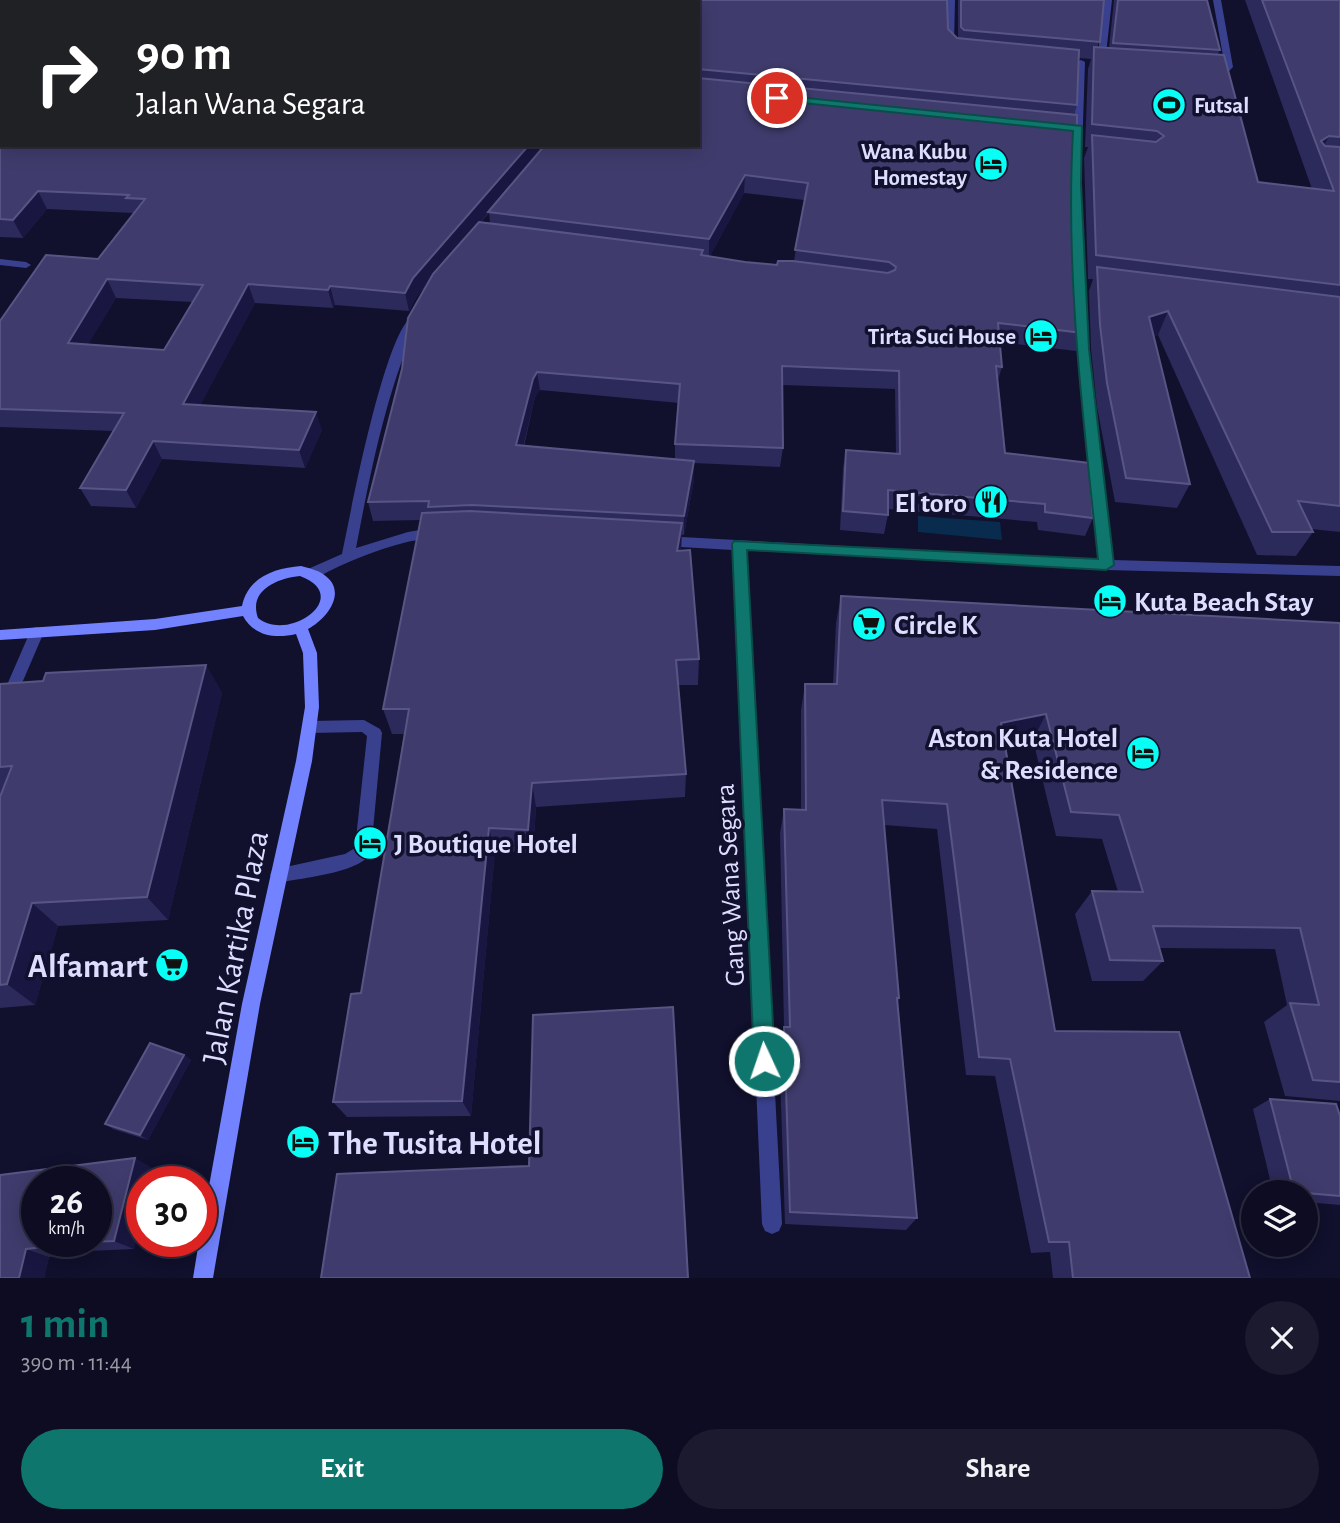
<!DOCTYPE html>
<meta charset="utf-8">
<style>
:root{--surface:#0d0c22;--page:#1b1a2f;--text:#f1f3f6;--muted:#9a9ba5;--line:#2d2c40;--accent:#0f766e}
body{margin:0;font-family:"Alegreya Sans",sans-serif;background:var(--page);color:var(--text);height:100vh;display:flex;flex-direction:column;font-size:26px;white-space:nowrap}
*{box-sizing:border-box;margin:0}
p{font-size:23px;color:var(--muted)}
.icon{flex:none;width:38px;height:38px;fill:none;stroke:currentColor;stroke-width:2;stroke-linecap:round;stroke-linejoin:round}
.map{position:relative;height:1278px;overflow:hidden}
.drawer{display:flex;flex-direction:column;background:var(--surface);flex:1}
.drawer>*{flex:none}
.guide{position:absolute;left:0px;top:0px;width:700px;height:147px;box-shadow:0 4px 18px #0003,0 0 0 2px var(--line);background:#202124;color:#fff;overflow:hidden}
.fabs{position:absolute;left:1241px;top:1180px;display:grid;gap:14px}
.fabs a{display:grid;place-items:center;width:77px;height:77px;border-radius:50%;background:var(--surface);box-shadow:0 4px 18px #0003,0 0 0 2px var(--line);font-size:35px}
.speed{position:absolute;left:21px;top:1166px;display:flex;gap:14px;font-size:35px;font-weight:700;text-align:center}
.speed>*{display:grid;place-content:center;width:91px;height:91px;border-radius:50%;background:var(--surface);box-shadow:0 4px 18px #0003,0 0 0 2px var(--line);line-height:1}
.speed small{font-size:18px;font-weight:400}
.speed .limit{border:10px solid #d22;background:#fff;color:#111}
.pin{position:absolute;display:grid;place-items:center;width:60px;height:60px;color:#fff;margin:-30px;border:4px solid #fff;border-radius:50%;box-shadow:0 2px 7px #0007}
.me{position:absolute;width:77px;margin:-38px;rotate:357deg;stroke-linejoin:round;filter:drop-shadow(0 0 5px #0008)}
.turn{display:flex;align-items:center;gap:24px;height:147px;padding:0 21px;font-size:32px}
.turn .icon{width:91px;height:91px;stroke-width:2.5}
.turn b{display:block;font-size:49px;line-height:60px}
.round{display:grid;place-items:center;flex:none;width:74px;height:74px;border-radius:37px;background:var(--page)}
.overview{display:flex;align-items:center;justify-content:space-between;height:119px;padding:0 21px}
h1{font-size:42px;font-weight:600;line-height:52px;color:var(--accent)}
.action{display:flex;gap:14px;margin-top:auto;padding:14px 21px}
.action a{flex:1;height:80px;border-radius:42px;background:var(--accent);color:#fff;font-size:28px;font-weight:600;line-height:80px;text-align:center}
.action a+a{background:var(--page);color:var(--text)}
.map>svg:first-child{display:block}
.water{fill:#082b4e}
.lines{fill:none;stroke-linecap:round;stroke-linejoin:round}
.lane{fill:#39418f;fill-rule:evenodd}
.street{fill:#39418f;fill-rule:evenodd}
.secondary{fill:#7383ff;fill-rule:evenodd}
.wall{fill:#2c295b;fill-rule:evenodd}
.shaded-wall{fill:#191741}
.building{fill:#3f3c6d;stroke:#585584;stroke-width:2;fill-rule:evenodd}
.route{fill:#0f766e;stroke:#0a4d48;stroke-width:2}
.labels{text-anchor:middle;stroke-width:7;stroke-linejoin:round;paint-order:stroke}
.far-poi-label{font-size:23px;font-weight:bold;fill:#dcddff;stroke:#11102d;text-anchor:end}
.poi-label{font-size:28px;font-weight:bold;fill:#dcddff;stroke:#11102d;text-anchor:start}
.street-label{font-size:28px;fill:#dcddff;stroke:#11102d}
.near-street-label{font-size:33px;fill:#dcddff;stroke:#11102d}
.near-poi-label{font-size:33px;font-weight:bold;fill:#dcddff;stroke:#11102d;text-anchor:end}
</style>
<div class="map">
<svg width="1340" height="1278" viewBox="0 0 1340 1278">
<rect width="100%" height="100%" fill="#11102d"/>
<path class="water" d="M918,516L1000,522L1002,540L918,532Z"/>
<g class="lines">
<path class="lane" d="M113,0H126L110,2Z
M0,259L26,262L31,265L26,268L0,265Z
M37,627L42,628L44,632L7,718L5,722L0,724V701L30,632L32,628Z
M364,720L380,729L382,733L371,852C362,873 300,878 278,883L272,880L270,875L272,870L345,854L355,848L367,736L362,732L309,733L304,731L302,727L304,723L309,721Z"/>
<path class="street" d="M947,0H955L954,43L958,50L954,52L946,43Z
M1104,0H1112L1105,63L1101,65L1097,63Z
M1213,0H1221L1233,67L1226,74H1211L1207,72L1211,70H1223L1225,67Z
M1081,60L1085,62L1081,183L1088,349L1112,560L1340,566V576L1106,570L746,550L782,1224L779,1231L772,1234L765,1231L762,1224L733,550L663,546L657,541L663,536L1099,560L1078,349L1071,183L1077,62Z
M414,315L419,318C386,392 371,469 356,548L408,532L437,527L443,532C436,540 418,539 407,542C375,550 346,562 318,577H308L306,573L308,569L342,554C350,516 385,328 414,315Z"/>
<path class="secondary" d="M141,0H151L139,2Z
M301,566C308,568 317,570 323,574C349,591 327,619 308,629L317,653L319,707L312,761L260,1004L213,1278H193L199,1241H201V1230L242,1004L296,761L305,707L303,653L296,634C275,639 254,636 243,616L155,630L0,640V630L155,619L242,606C248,577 275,568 301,566ZM300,576C354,596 289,643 258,618C248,590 278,578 300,576Z"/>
</g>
<path class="wall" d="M0,0H72L71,2H2V145H698V2L948,29L958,38V0H1104L1098,47L1109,48L1114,0H1207L1220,50L1218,54L1258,182L1312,189L1245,0H1340V532L1311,529L1313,532L1296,556L1257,555L1158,335L1153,336L1190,484L1177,508L1115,502L1097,407L1091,349L1089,291L1093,279H1088L1084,158L1088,147H1085L1088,69L1091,59L1079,58L1077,105L1074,115L1076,220L1083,333L1076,351L1000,342L1002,367L998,380L1005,453L1093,518L1085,536L1038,530L1037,522L888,509V515L884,534L840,530L843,468L846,450L896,454L895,389L782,385L783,448L780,467L694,463V480L684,535H682L681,550L699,659L698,685H678L686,774L685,797L536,807L533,853L495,851L471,1116L347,1117L333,1102L361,993L404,734H392L383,709L421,520L373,521L368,502L427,285L417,296L409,311L335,305L333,308L255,303L200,405L322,430L305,468L162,459L136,508L91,506L80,488L113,431L0,427V321L98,259L133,214V213L47,209L23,238L0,237ZM744,193L804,200L794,261L777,265L745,262L710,256ZM489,213L490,223L481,222ZM116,298L192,302L164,350L88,344ZM540,390L679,403L675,444V459L524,446L535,397Z
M841,596L1340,623V1101L1285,1096L1264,1022L1287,1005L1275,949L1160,948L1163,961L1143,981H1092L1075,914L1092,891L1118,892L1102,839L1056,836L1033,740L1005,746L1055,1031L1250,1278H1053L1050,1252L1031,1253L995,1076L966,1075L937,829L884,825L899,998L898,1002L917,1218L906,1230L785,1224L779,1045L784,1027L780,833L784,809L801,810V710L805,684H833L836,623Z
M206,665L222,693L168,920L58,926L35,1005L0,1008V684L43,681Z
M184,1055L191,1060L148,1140L113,1129L105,1124Z
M1270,1099L1340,1116V1205L1306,1202V1192H1273L1253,1109Z
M154,1169L151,1181H142L134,1249L66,1252V1254L49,1257L44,1278H0V1175Z"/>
<path class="shaded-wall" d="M51,0H72L71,2H49Z
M1329,136L1320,154L1321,141Z
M529,145H546L417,296L409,311L405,293L413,278Z
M745,175L744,193L709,258V239Z
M38,191L47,209L23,238L13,220Z
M107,279L116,298L78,361L68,343Z
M248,284L255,303L191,423L183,404Z
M330,286L335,305L333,308L328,290Z
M1168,311L1158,335L1138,341L1149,317Z
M537,372L540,390L535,397L519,463L516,445L533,379Z
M316,412L322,430L305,468L299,450Z
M153,441L162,459L136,508L126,490Z
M694,461V480L684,535V516Z
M682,523L681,550L676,577L677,551Z
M206,665L222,693L168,920L147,897Z
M1046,714L1033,740L990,749L1001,723Z
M532,783L536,807L533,853L528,830Z
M489,828L495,851L471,1116L462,1101Z
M32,903L58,926L35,1005L7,984Z
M184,1055L191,1060L148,1140L140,1135Z
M135,1158L154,1169L151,1181H142V1217L134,1249L114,1241Z
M44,1244L66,1252V1254L44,1247Z
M26,1249L49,1257L44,1278H19Z"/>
<path class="building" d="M0,0H51L49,2H2V145H529L413,278L405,293L330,286L328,290L248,284L183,404L316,412L299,450L153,441L126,490L80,488L124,413L0,409V321L46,255L98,259L145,199L126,198L129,195L38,191L13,220L0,219ZM107,279L203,285L164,350L68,343Z
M149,0H947L948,29L957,38L1079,50L1077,105L698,69V2H148Z
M961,0H1104L1100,42L964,30L961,27Z
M1118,0H1207L1220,50L1113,43Z
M1262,0H1340V137L1329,136L1321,141L1325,146L1340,147V285L1096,255L1092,135L1156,142L1164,136L1157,131L1092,124L1094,47L1224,55L1258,182L1334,191Z
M698,78L1077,115L1076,220L1083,333L998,323L1002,367L996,366L1005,453L1089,463L1093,518L1045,512V504L888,490V515L843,511L846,450L900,454L899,371L782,366L783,448L675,444L680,384L537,372L533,379L516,445L694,461L684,516L472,505L428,507L429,501L368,502L402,369L408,318L433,274L479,222L703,250L701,255L745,262L777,265L778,261H793L888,273L895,270L896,267L889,262L795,250L808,183L745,175L709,239L488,212L545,145H698Z
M1097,267L1340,297V506L1298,501L1313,532H1272L1168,311L1149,317L1190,484L1126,478L1107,383L1100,325Z
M470,511L682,523L677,551L690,550L699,659L676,660L686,774L532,783L528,830L489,828L462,1101L333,1102L351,994L361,993L409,709H383L422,513Z
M841,596L1340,623V1082L1313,1080L1290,1003L1319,1005L1300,928L1153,926L1163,961L1110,960L1092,891L1143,892L1119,815L1071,812L1046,714L1001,723L1055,1031L1179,1032L1250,1278H1073L1069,1242H1049L1010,1059L979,1057L947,804L882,800L899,998H897L917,1218L790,1212L784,1027H790L784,809L806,810L805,684H837Z
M206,665L147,897L32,903L7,984L0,985V797L12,766L0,767V684L43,681L46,673Z
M673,1007L688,1278H321L337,1174L529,1166L533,1015Z
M150,1043L184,1055L140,1135L105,1124Z
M1270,1099L1336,1104L1340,1116V1196L1306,1193V1192H1294Z
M135,1158L114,1241L44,1244V1247L26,1249L19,1278H0V1175ZM37,1181H96V1241H37Z"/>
<path class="route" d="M777,95L1082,126L1081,183L1089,349L1114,565L1106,570L747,550L775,1061L772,1068L764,1071L757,1068L754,1061L732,544L734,541L1098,559C1083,417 1065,274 1073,131L774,100L773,98Z"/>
<defs>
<g id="stadium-disc" transform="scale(1.75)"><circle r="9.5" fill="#08fff6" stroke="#11102d"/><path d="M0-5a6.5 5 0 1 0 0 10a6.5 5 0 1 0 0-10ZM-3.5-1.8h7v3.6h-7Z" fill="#111"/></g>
<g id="hotel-disc" transform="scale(1.75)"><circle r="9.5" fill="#08fff6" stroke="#11102d"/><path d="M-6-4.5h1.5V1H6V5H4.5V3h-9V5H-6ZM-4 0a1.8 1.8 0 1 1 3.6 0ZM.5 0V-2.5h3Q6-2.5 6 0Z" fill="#111"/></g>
<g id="restaurant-disc" transform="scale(1.75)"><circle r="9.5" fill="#08fff6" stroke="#11102d"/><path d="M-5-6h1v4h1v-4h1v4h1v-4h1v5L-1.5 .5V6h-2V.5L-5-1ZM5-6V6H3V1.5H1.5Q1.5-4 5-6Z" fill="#111"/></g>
<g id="supermarket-disc" transform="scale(1.75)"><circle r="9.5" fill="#08fff6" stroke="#11102d"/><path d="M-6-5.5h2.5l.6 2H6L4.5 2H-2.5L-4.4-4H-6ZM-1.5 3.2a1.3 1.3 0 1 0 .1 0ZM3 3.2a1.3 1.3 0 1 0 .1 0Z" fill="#111"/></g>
</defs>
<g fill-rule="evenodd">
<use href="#stadium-disc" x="1169" y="105"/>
<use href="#hotel-disc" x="991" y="164"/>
<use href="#hotel-disc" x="1041" y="336"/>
<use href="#restaurant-disc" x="991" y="502"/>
<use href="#hotel-disc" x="1110" y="601"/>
<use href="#supermarket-disc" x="869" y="624"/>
<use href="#hotel-disc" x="1143" y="753"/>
<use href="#hotel-disc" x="370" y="843"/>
<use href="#supermarket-disc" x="172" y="965"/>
<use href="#hotel-disc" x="303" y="1142"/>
</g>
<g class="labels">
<g class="far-poi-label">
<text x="1194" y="113" text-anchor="start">Futsal</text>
<text x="967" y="159">Wana Kubu<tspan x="967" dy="26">Homestay</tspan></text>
<text x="1016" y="344">Tirta Suci House</text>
</g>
<g class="poi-label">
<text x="967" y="512" text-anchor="end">El toro</text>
<text x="1134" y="611">Kuta Beach Stay</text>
<text x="894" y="634">Circle K</text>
<text x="1118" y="747" text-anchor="end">Aston Kuta Hotel<tspan x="1118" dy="32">&amp; Residence</tspan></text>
<text x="394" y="853">J Boutique Hotel</text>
</g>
<g class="street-label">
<text transform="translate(729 885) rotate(-93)" y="10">Gang Wana Segara</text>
</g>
<g class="near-street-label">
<text transform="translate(234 947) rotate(-79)" y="12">Jalan Kartika Plaza</text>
</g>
<g class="near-poi-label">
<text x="148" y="977">Alfamart</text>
<text x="328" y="1154" text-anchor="start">The Tusita Hotel</text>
</g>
</g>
</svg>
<div class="fabs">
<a><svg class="icon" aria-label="layers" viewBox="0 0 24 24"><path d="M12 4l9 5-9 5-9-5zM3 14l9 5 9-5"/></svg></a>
</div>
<div class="speed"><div>26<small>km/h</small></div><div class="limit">30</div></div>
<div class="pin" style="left:777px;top:98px;background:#d93025"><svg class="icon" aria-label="arrive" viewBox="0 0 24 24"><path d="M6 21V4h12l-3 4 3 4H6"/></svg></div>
<svg class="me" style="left:764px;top:1061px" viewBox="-20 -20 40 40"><circle r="17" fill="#0f766e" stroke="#fff" stroke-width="3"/><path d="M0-11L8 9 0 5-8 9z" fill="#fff"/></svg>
<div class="guide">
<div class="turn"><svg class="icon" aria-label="right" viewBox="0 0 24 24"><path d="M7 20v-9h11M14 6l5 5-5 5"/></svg><div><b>90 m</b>Jalan Wana Segara</div></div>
</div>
</div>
<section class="drawer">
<div class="overview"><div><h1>1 min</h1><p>390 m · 11:44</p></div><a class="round"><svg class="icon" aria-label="close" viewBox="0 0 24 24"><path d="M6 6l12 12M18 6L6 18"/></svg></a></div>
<div class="action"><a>Exit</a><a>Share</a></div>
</section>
